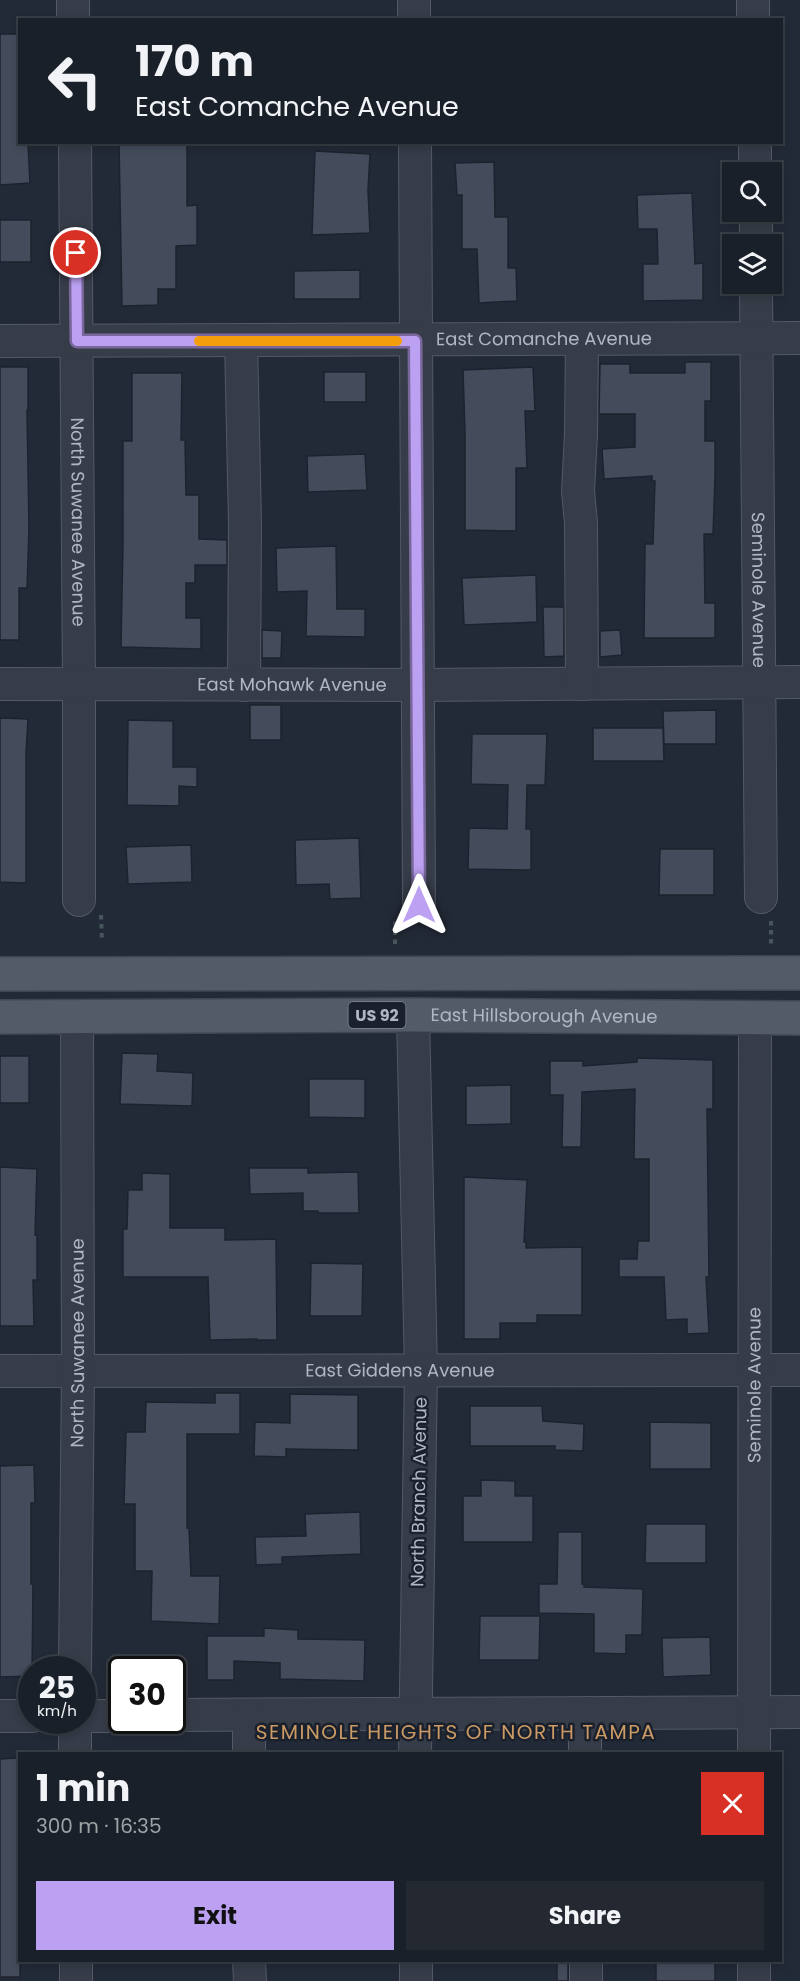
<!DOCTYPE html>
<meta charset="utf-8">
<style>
:root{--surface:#1a2029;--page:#232831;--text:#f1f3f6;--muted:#9fa3a8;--line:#383e46;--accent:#bca0f2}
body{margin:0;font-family:Poppins,sans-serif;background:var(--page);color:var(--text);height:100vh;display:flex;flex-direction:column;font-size:22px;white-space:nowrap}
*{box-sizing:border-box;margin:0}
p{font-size:20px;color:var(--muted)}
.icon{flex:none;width:33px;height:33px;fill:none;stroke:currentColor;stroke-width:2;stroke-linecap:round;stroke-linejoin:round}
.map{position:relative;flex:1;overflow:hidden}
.drawer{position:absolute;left:18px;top:1752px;width:764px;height:210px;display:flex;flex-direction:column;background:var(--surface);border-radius:0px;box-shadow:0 3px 9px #0003,0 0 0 2px var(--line)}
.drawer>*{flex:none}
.banner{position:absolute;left:18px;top:18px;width:765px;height:126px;border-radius:0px;box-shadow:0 3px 9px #0003,0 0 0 2px var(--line);background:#1a2029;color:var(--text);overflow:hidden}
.tools{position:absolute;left:722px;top:162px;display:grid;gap:12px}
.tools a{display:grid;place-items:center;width:60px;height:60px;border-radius:0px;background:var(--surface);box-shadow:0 3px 9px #0003,0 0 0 2px var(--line);font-size:30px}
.speed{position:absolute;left:18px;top:1656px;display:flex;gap:12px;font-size:30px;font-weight:700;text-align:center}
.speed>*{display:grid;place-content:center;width:78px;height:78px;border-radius:50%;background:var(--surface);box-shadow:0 3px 9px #0003,0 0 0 2px var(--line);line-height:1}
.speed small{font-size:15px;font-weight:400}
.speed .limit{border:3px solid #111;border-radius:9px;background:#fff;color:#111}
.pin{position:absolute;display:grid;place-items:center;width:51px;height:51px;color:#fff;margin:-26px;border:3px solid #fff;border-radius:50%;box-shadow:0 2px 6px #0007}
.me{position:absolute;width:66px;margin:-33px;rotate:0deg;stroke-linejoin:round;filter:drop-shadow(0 0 4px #0008)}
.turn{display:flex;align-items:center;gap:21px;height:126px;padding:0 18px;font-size:27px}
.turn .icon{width:78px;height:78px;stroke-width:2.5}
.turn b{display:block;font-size:42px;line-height:51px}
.round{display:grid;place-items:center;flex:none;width:63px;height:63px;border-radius:0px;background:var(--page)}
.summary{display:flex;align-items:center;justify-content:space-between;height:102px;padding:0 18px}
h1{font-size:36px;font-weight:700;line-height:45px}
.primary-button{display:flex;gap:12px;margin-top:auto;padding:12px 18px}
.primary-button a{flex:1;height:69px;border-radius:0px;background:var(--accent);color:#111;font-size:24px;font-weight:700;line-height:69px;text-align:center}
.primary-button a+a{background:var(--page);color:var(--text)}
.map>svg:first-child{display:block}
.building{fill:#444c5c;stroke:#1d232e;stroke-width:1.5}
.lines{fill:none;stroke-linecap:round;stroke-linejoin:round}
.minor-casing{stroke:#545965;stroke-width:34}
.major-casing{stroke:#3f4551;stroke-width:36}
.path{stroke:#46555a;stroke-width:4;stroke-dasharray:4.5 4.5;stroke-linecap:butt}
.minor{stroke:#363c48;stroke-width:32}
.major{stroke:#545b68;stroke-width:33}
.route-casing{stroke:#7a689d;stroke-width:15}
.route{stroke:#bca0f2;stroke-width:10}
.slow{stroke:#f59e0b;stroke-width:10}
.labels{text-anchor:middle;stroke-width:5;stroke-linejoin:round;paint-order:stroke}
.shield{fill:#1b212c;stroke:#848996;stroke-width:1.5}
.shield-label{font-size:16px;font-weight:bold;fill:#b1b6c4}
.street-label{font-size:18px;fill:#b1b6c4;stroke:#1b212c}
.neighbourhood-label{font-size:20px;letter-spacing:1.5px;fill:#cb9a65;stroke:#1b212c}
</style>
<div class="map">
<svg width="800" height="1981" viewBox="0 0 800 1981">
<rect width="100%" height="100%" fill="#232a37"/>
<path class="building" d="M0,34H20V145L28,144L30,183L0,185Z
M119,142H187V206L197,205V245L176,246V289H158V305L122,306Z
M315,151L370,154L368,190L370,233L312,235Z
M494,162L495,217H508V268H516L517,301L479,303L477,249H462V195H457L455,163Z
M692,193L695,264L703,263V300L643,301V264H658L657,229H638L637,195Z
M0,220H31V262H0Z
M360,270V299H294V271Z
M685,362H711V401H705V441H715V478L713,534H704L705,603H715V638H644L645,544H653L655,481H652V476L604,479L602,449L635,447V414H599L600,364H630V373H685Z
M0,367H28V410H27L29,528L27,588H19V640H0Z
M533,367L535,411H525L527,468H516V531L465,530V432L463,370Z
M324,372H366V402H324Z
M132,373H182L181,440H185L186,495H199V539L227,540V565H195V583H186V618H201V649L121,647L123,543V441H132Z
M365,454L367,490L308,492L307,456Z
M336,546L337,609H365V637L306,636L307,591L277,592L276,548Z
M536,575L537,622L464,625L462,578Z
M543,607H564V656L544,657Z
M262,630L282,631L281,658H262Z
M620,630L622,655L600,657V631Z
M250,705H281V740H250Z
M716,710V744H664L663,711Z
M0,718L28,719L26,753V883L0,882Z
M128,720L173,721V767H197V787L179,786V806L127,805Z
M593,728H663L664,761H593Z
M472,734H547L545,785H527L526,829H531V870L468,869L469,828L507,829L508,785L471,784Z
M359,838L361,898L330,899L329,884L296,885L295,840Z
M191,845L192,882L128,884L126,847Z
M660,849H714V895H659Z
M122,1053L158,1054L157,1071L193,1073L192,1106L120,1104Z
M0,1056H29V1103H0Z
M637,1058L713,1060V1109H707L709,1277H706L709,1333L687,1334V1319L666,1320L664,1277H619V1259H637L638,1241H649V1159H634L635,1089L582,1092L581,1147H562L563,1095H550V1061H583V1066L637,1062Z
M309,1079H365V1118L309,1117Z
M511,1085V1124L466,1125V1086Z
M0,1167L37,1169L35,1235H37V1280H33L34,1326H0Z
M249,1168H308V1173L358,1172L359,1213H318V1211H303V1193L250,1194Z
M142,1173L170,1174V1228H225V1240L276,1239L277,1340H257V1339L210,1340L208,1277H123V1229H127L128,1190H142Z
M464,1177L527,1180L524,1242H526V1248L582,1247V1315H537V1323H500V1339H464Z
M311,1263L363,1264L362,1316H310Z
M215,1393H240V1434H187V1528H189L191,1576H220L219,1624L151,1621L152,1571H135V1504H124L126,1432H145L146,1402L215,1403Z
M290,1394L358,1395V1450L286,1449V1457L254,1456L255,1422L290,1423Z
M470,1406H542L543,1421L584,1424L583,1451L555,1450V1446H470Z
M650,1422L711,1423V1469H650Z
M34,1465L35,1503H31V1584H33L32,1676L0,1677V1466Z
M481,1480L515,1481V1496H533V1542H463V1496H481Z
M360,1512L361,1554L282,1557V1564L256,1565L255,1537L306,1536L305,1514Z
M646,1524H706V1563H645Z
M558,1532H582V1584H584V1587L643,1589L642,1635H626V1654L594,1653V1614L539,1613V1584H557Z
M480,1616H540L539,1660H479Z
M264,1628L298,1630V1639L365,1640L364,1681L280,1679V1663L234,1661V1680H207V1636H264Z
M710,1637L711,1675L663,1677L662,1638Z
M17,1758L18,1819H20V1977H0V1759Z
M557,1960H568V1981H557Z
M656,1960H715V1981H656Z"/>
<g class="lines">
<g class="minor-casing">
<g id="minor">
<path d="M73,0V20"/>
<path d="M414,0V20"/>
<path d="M753,0V20"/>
<path id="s1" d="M75,142L79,685V900"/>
<path d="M415,142L419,905"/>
<path d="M755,142V172"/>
<path d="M756,212V244"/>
<path id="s2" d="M756,284L761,897"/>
<path id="s3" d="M0,341L800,338"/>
<path d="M241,341L245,523L244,685"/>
<path id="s4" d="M0,684L418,685L800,682"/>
<path d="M582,684L581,523L578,491L581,434L582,339"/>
<path d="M413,1015L421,1370L415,1754"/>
<path id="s5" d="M0,1371L800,1370"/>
<path id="s6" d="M75,1670L78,1372L77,1016"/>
<path d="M585,1713V1754"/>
<path d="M172,1715L800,1712"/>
<path d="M0,1716H32"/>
<path d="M82,1716H122"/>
<path d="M75,1720V1754"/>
<path d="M249,1754V1715"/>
<path id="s7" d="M754,1754L755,1018"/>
<path d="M76,1960V1981"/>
<path d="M249,1960L250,1981"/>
<path d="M416,1960V1981"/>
<path d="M754,1960V1981"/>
<path d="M586,1981V1960"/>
</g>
</g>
<g class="major-casing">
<g id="major">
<path d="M0,974L800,973"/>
<path id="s8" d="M0,1017L413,1015L800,1018"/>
</g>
</g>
<path class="path" d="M101,915L102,941
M771,921V947
M395,944V918"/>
<use href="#minor" class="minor"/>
<use href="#major" class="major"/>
</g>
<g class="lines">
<g class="route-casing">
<path id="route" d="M76,253L77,341H415L419,905"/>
</g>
<use href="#route" class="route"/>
<path class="slow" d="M199,341H397"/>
</g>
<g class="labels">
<rect class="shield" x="348.5" y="1002" width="57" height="26" rx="4.5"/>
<g class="shield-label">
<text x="377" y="1021">US 92</text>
</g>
<g class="street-label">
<text dy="6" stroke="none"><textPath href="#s3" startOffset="544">East Comanche Avenue</textPath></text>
<text dy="6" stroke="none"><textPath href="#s1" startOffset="380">North Suwanee Avenue</textPath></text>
<text dy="6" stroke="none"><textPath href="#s2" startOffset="306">Seminole Avenue</textPath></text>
<text dy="6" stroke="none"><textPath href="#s4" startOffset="292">East Mohawk Avenue</textPath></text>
<text dy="6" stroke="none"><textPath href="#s8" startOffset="544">East Hillsborough Avenue</textPath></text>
<text dy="6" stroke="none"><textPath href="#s6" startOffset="327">North Suwanee Avenue</textPath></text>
<text dy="6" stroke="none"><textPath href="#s5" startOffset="400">East Giddens Avenue</textPath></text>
<text dy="6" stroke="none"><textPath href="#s7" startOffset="369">Seminole Avenue</textPath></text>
<text transform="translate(419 1492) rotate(-89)" y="6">North Branch Avenue</text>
</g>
<g class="neighbourhood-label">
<text x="456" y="1739">SEMINOLE HEIGHTS OF NORTH TAMPA</text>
</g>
</g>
</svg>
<div class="tools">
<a><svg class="icon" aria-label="search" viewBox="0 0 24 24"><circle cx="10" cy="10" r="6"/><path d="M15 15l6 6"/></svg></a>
<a><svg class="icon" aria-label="layers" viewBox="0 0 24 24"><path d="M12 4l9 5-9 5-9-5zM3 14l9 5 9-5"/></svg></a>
</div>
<div class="speed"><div>25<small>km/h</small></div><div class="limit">30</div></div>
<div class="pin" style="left:76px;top:253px;background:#d93025"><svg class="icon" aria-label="arrive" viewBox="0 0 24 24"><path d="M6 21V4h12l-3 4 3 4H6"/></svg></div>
<svg class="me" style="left:419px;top:905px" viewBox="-20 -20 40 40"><path d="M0-17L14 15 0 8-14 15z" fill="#bca0f2" stroke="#fff" stroke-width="4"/></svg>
<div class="banner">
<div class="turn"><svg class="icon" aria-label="left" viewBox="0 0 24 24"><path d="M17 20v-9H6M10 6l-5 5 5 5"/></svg><div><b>170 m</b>East Comanche Avenue</div></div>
</div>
<section class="drawer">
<div class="summary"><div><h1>1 min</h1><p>300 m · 16:35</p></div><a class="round" style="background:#d93025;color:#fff"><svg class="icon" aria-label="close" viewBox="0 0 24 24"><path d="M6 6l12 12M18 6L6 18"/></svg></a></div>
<div class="primary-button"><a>Exit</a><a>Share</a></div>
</section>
</div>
